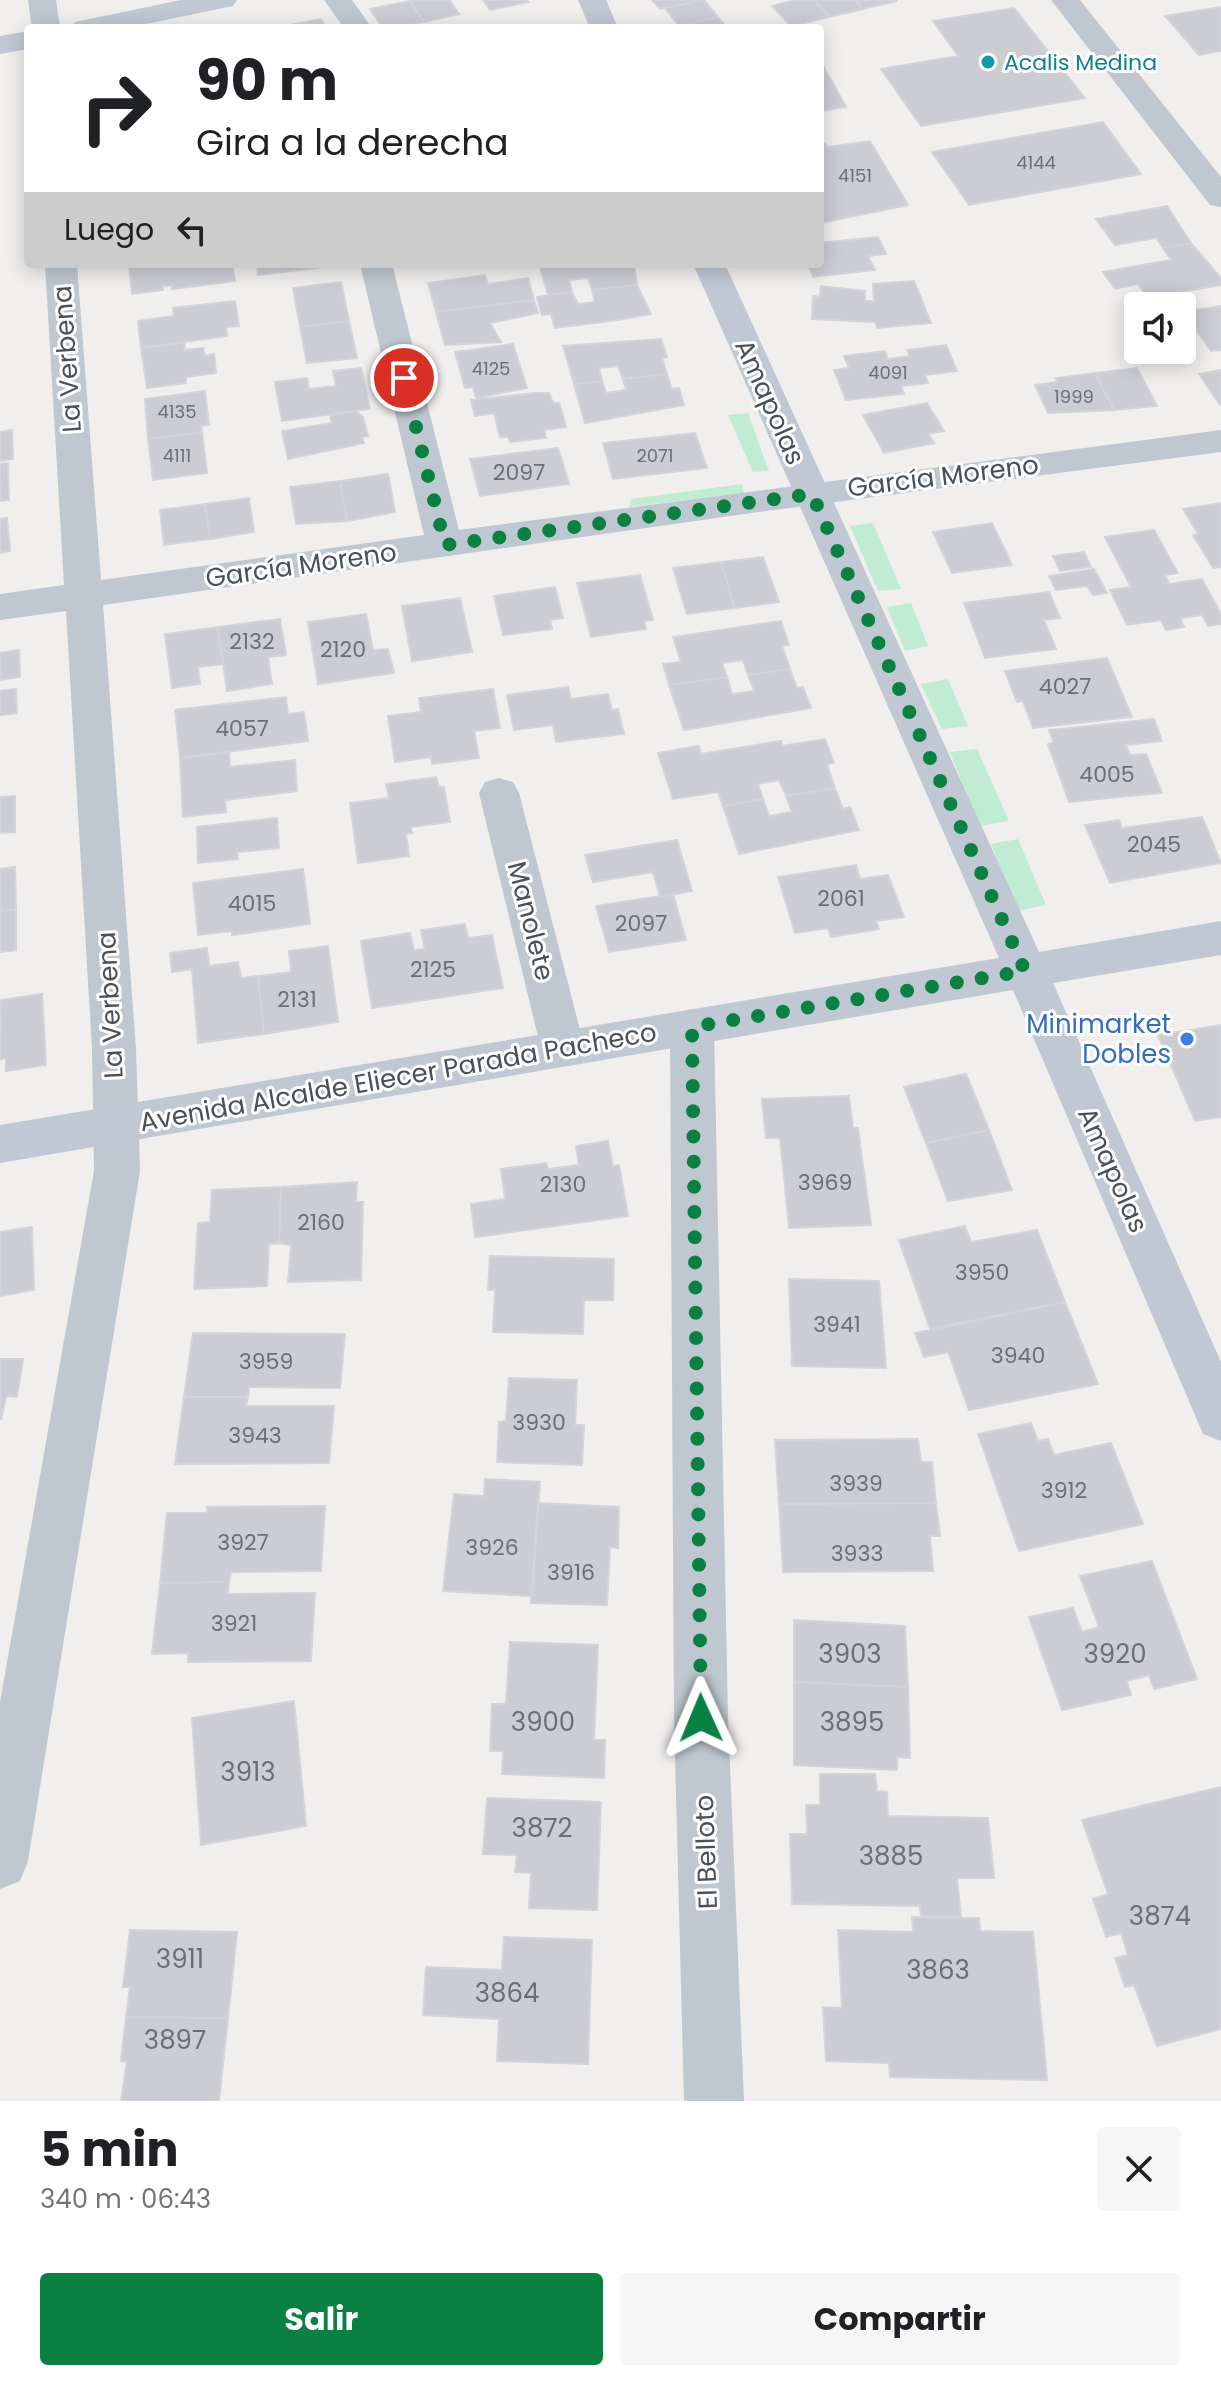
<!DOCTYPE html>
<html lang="es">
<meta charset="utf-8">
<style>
:root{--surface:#fff;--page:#f6f6f6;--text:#202124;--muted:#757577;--accent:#0b8043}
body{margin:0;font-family:Poppins,sans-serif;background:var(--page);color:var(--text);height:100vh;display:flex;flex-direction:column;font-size:30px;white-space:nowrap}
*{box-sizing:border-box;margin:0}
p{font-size:26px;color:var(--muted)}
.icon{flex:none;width:44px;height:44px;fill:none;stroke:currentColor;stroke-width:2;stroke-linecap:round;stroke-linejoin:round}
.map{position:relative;height:2101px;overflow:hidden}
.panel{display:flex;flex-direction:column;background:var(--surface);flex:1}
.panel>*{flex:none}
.banner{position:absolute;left:24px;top:24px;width:800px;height:244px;border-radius:8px;box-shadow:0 4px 20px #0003;background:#fff;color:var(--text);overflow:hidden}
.buttons{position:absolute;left:1124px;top:292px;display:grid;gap:16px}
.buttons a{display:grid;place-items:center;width:72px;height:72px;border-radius:8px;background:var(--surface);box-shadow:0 4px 20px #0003;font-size:40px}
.pin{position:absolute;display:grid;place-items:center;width:68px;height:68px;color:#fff;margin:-34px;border:4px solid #fff;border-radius:50%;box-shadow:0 2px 8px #0007}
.me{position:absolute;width:88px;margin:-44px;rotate:359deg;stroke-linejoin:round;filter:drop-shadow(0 0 6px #0008)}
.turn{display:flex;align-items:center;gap:28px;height:168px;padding:0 40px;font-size:36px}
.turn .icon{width:104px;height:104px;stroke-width:2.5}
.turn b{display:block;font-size:56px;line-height:68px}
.then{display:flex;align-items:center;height:76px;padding:0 40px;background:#0003;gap:16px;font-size:30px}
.round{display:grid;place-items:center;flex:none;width:84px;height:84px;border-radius:8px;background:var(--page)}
.head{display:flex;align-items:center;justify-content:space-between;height:136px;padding:0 40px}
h1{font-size:48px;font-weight:700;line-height:60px}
.cta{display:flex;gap:16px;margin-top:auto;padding:16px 40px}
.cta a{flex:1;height:92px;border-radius:8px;background:var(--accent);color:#fff;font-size:32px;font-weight:700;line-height:92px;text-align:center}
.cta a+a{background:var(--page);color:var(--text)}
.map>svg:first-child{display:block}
.green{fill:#bfecd3}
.building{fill:#cbcdd3;stroke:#d3d4d9;stroke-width:2}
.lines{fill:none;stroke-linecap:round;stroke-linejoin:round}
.street{fill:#bfc8d0;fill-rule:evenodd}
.secondary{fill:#c0c8d4;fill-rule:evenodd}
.route{stroke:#0b8043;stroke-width:14;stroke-dasharray:0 25.2}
.culture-dot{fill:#0f9aa8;stroke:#fff;stroke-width:3}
.shop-dot{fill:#3f7fe0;stroke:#fff;stroke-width:3}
.labels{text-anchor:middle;stroke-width:6;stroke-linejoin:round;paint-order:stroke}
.far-number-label{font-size:18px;fill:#686f79}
.far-culture-label{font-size:22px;fill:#0d838f;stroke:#fff;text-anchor:start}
.number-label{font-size:22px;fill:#686f79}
.street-label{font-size:26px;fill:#47505b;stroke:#fff}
.shop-label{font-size:26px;fill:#366cbe;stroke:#fff;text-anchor:end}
.near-number-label{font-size:26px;fill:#686f79}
</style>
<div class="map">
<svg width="1221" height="2101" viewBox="0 0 1221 2101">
<rect width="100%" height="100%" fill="#f1eeee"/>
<path class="green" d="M748,413L769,471L753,472L728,415Z
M742,484L744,493L629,507L631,499Z
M873,523L901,589L878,591L850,526Z
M911,603L928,646L905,651L887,607Z
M948,679L968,726L942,729L921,684Z
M977,749L1009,821L979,826L950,752Z
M1018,839L1046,905L1017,911L991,844Z"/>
<path class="building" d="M449,0L459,14L424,22L410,1Z
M483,0H527L529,2L490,10Z
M652,0H704L660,9Z
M704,0L718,17L679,26L665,8Z
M796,0H814L830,17L791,26L772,6Z
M814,0H855L863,9L830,17Z
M855,0H897V1L863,9Z
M410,1L424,22L383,28L370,9Z
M1221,7V51L1199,55L1165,16Z
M1014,8L1085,98L921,126L881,69L958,56L933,21Z
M718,17L727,28L674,27L679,26Z
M321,19L326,28L280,27Z
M820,60L846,107L820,111Z
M1103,122L1141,174L969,205L932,152Z
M870,141L908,205L820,223V143H825L828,147Z
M1167,206L1191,243L1163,248L1156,238L1115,245L1096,219Z
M878,237L886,254L868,256L875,270L813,277L808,264H820V243Z
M1191,243L1221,278V285L1148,298L1138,284L1115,289L1103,272L1171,260L1163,248Z
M129,264H232L235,281L172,289V285L162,286L163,290L132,294Z
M257,264H318L319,268L258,275Z
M539,264H634L637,285L592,290L588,278L569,280L572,292L548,295Z
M485,275L488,284L528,278L534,300L436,312L428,283Z
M914,281L931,323L877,328L875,322L812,319L813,296L820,297L821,286L865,291V301H874L873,284Z
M341,282L349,321L300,327L293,288Z
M637,285L651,314L618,320L555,328L551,314L542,315L537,297L572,292L578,304L595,302L592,290Z
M534,300L538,313L490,323L501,342L445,345L436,312Z
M235,301L239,326L226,327L227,336L141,348L138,321L174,316L173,308Z
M1221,306V350L1211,351L1183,312Z
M349,321L357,358L307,363L300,327Z
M661,339L667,357L662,358L667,374L623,379L618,366L599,368L602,381L574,384L563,346Z
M185,343L184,350L203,348L205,356L214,354L216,373L186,377V383L147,388L141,348Z
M513,344L527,388L476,398L473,387L465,388L455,352Z
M946,345L957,371L925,375L928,383L901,386L904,394L846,400L834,370L849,368L844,356L885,351L888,359L910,356L907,350Z
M361,368L370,409L282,421L275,382L307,378L309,389L336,386L333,371Z
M1137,368L1157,406L1114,410L1095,373Z
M1221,370V405H1220L1199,374Z
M1095,373L1114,410L1048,413L1035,385L1057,382L1056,378Z
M667,374L672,389L679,388L684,405L585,423L574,384L602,381L606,393L626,390L623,379Z
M205,391L209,425L201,426L202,432L148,439L145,399Z
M535,393H549L553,403H559L566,427L544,430L546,438L510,442L508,437H500L494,413L475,416L471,400Z
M927,403L944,431L928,434L934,443L884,453L863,415Z
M356,411L363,417L368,436L362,437L364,443L288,459L282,431L332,423L330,415Z
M12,430L13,459L0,461V432Z
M202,432L207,473L153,480L148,439Z
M695,433L707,468L613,479L603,443Z
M558,448L569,484L480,496L470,459Z
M8,463L9,500L0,501V464Z
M388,474L395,512L347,521L340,481Z
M340,481L347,521L296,524L290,487Z
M249,498L254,532L210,539L205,504Z
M1221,503V567L1213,568L1193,535L1198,534L1183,509Z
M205,504L210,539L164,545L160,510Z
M7,518L10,551L0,553V519Z
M992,523L1012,565L952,573L933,532Z
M1154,530L1178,573L1165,575L1169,584L1202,579L1221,614V624L1208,626L1202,615L1180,618L1184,627L1166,630L1161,620L1127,625L1110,590L1131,587L1105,537Z
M1084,552L1091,567L1060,571L1053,556Z
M763,557L779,602L735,608L721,562Z
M721,562L735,608L687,614L673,568Z
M1094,569L1107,593L1093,595L1087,586L1056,590L1049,576Z
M640,575L653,620L644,621L646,629L591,637L577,583Z
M555,587L563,618L550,620L552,629L503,635L494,596Z
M1049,592L1060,618L1044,620L1056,649L985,658L964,603Z
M460,598L472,652L412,661L402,606Z
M366,614L373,650L388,649L394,673L318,684L308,622Z
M280,619L286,655L268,657L272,684L227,691L218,627Z
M781,621L789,645L782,646L790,669L748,675L743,660L722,663L727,677L669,685L663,664L681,662L673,637Z
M218,627L223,664L198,667L200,684L172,688L165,634Z
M19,650L20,677L0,680V653Z
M1107,658L1132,717L1033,728L1023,701L1017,702L1005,671Z
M790,669L797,688L803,687L811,708L684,730L669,685L727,677L732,694L754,691L748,675Z
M568,687L571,699L608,694L612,710L618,709L624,734L556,742L553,725L514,730L507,695Z
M16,689L17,713L0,715V691Z
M493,689L500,728L474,731L479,758L432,764L431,757L395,762L388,716L421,712L419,698Z
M286,697L288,714L304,712L308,741L180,758L175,710Z
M1154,719L1162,741L1126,745L1130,755L1146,754L1162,793L1069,802L1048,744L1054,742L1049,730Z
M825,739L834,763L827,764L835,788L786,796L779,780L758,784L763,799L723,806L718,792L673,799L658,753L699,746L701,754L781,741L782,746Z
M229,752L230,767L295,760L297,791L225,800L226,812L183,817L180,758Z
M436,777L439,787H444L450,822L411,827L412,833L406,834L409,856L358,863L350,803L389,798L386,784Z
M835,788L843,809L850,807L859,830L739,854L723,806L763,799L769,816L792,812L786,796Z
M15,796V832L0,833V797Z
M1202,817L1221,863L1110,883L1085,825L1119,820L1122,828Z
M277,818L279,848L237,852L238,859L198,863L197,827Z
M677,840L692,891L660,897L653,872L593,882L585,855Z
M856,865L860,879L888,875L904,917L876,921L879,929L831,937L828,928L795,933L778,877Z
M15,867L16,909L0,911V869Z
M303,869L310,924L232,935V931L198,935L193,883Z
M673,894L686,940L609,952L596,906Z
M16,909V950L0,952V911Z
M465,924L468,938L492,935L503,988L372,1008L361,941L410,933L414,950L425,949L421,930Z
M328,946L338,1022L264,1034L258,976L291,972L289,951Z
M207,948L209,966L238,962L241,978L258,976L264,1034L198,1043L192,969L172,972L170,953Z
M42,994L46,1065L6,1071V1058L0,1059L1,1000Z
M1221,1025V1117L1195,1121L1158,1035Z
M966,1074L989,1130L926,1143L904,1087Z
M849,1096L853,1128H858L871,1225L789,1228L780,1138H766L762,1099Z
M989,1130L1012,1190L948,1201L926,1143Z
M608,1141L613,1166L619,1165L628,1216L475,1237L471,1204L505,1199L501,1169L546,1163L548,1169L579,1165L576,1146Z
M357,1182L356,1202H363L361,1280L288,1282L291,1245L279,1243L281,1187Z
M281,1187L279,1243L269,1244L267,1286L194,1289L198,1223L210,1222L212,1190Z
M965,1226L971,1242L1037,1230L1065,1302L930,1329L899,1240Z
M32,1227L34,1290L0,1296V1232Z
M490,1256L614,1259L613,1300H584L583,1334L493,1332L495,1290H488Z
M789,1279L879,1281L886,1368L792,1366Z
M1065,1302L1098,1384L969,1410L948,1352L924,1357L915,1333Z
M193,1333L345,1334L340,1388L249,1387L248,1397H184Z
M0,1359H23L17,1397L6,1396L1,1420Z
M509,1378L577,1380L575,1425H584L582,1465L497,1462L499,1422L506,1421Z
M184,1397H248L246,1406H334L329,1463L175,1464Z
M1031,1423L1038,1441L1048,1439L1054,1455L1111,1443L1143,1524L1019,1551L978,1434Z
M918,1439L921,1462H932L936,1503L779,1504L775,1440Z
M485,1479L540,1482L532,1596L443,1591L454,1494L484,1496Z
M538,1503L619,1507L618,1548L610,1547L607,1605L531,1603Z
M936,1503L940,1536H930L933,1571L783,1572L779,1504Z
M325,1506L321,1571L231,1572L229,1582L160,1583L167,1513H207V1507Z
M1152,1561L1197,1679L1154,1689L1149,1675L1127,1681L1131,1695L1062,1710L1029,1617L1073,1608L1082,1632L1099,1627L1080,1576Z
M229,1582L228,1594L315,1593L311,1661L188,1662V1653L152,1654L160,1583Z
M794,1620L905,1626L908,1687L794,1682Z
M510,1642L598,1645L594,1740H605L604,1778L502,1774L503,1751H490L492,1704H506Z
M794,1682L908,1687L910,1758L897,1757V1770L794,1765Z
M294,1701L306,1826L201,1845L192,1718Z
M820,1774H875L877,1791L887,1792L888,1816L988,1818L994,1878H957L961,1916H921L920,1906L792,1904L790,1834H807L806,1805H820Z
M1221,1787V2029L1157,2046L1134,1985L1125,1987L1115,1958L1128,1955L1121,1933L1106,1937L1093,1899L1108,1894L1082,1820Z
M487,1798L601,1802L597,1910L529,1908L531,1873L515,1872L517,1855L483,1854Z
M912,1917L979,1918L980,1931L1033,1932L1047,2080L890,2077L889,2063L826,2061L823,2007L842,2008L838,1930L913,1932Z
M130,1930L237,1932L228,2018L126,2017L130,1987H123Z
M504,1937L592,1940L588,2064L497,2061L499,2019L423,2015L426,1967L502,1970Z
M126,2017L228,2018L219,2101H121L127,2061H121Z"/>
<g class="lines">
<path class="street" d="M28,0H56L60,28H32Z
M324,0H352L372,28H344Z
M1051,0H1080L1221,177V207L1210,205Z
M45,264H77L101,580L424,535L360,264H392L459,530L1221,430V452L759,512L103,605L136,1049L140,1171L28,1861L20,1881L0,1889V1702L94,1171L92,1049L66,611L0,620V594L64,585Z
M499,778L513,782L519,793L585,1049L579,1062L563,1067L547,1062L541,1049L479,793L485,782Z
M692,1009L707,1014L714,1027L728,1718L744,2101H684L674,1718L670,1027L677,1014Z"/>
<path class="secondary" d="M181,0H237L233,6L127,28H71L75,22Z
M578,0H606L618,28H590Z
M28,31V49L0,54V36Z
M693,264H725L1039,952L1221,921V955L1053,983L1221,1362V1441L1203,1434L1013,990L0,1163V1125L999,958Z"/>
</g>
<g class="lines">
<path class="route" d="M404,378L445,545L812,494L1025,971L692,1027L701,1718"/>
</g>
<circle class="culture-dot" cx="988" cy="62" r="8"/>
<circle class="shop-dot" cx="1187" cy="1039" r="8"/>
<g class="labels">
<g class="far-number-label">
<text x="1036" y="169">4144</text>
<text x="855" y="182">4151</text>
<text x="491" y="375">4125</text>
<text x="888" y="379">4091</text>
<text x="1074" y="403">1999</text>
<text x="177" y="418">4135</text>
<text x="177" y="462">4111</text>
<text x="655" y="462">2071</text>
</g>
<g class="far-culture-label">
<text x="1004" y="70">Acalis Medina</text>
</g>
<g class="number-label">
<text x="519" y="480">2097</text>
<text x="252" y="649">2132</text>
<text x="343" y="657">2120</text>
<text x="1065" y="694">4027</text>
<text x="242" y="736">4057</text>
<text x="1107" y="782">4005</text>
<text x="1154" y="852">2045</text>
<text x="841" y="906">2061</text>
<text x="252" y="911">4015</text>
<text x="641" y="931">2097</text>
<text x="433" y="977">2125</text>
<text x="297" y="1007">2131</text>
<text x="825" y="1190">3969</text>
<text x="563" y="1192">2130</text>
<text x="321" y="1230">2160</text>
<text x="982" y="1280">3950</text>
<text x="837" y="1332">3941</text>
<text x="1018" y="1363">3940</text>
<text x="266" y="1369">3959</text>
<text x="539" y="1430">3930</text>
<text x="255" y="1443">3943</text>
<text x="856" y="1491">3939</text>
<text x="1064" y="1498">3912</text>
<text x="243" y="1550">3927</text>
<text x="492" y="1555">3926</text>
<text x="857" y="1561">3933</text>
<text x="571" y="1580">3916</text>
<text x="234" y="1631">3921</text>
</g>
<g class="street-label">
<text transform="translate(67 359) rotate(-94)" y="9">La Verbena</text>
<text transform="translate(770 402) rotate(66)" y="9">Amapolas</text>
<text transform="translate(943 476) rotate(-7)" y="9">García Moreno</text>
<text transform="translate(301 565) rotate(-8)" y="9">García Moreno</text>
<text transform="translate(531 921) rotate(76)" y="9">Manolete</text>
<text transform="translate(110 1005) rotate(-93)" y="9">La Verbena</text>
<text transform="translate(398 1077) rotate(-10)" y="9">Avenida Alcalde Eliecer Parada Pacheco</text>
<text transform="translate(1113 1170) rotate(66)" y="9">Amapolas</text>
<text transform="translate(706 1852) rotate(-92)" y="9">El Belloto</text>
</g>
<g class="shop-label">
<text x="1171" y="1033">Minimarket<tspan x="1171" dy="30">Dobles</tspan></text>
</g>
<g class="near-number-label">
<text x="850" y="1663">3903</text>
<text x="1115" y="1663">3920</text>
<text x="543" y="1731">3900</text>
<text x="852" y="1731">3895</text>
<text x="248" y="1781">3913</text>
<text x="542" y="1837">3872</text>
<text x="891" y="1865">3885</text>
<text x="1160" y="1925">3874</text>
<text x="180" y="1968">3911</text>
<text x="938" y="1979">3863</text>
<text x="507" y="2002">3864</text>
<text x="175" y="2049">3897</text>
</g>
</g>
</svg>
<div class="buttons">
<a><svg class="icon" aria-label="sound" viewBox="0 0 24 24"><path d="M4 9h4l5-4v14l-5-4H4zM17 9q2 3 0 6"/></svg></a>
</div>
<div class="pin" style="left:404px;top:378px;background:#d93025"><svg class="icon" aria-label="arrive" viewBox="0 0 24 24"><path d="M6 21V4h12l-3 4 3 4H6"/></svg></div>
<svg class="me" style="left:701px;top:1718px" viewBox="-20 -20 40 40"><path d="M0-17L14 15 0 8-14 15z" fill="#0b8043" stroke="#fff" stroke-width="4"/></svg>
<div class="banner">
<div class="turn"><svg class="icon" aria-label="right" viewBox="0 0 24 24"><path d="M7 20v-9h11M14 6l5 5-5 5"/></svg><div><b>90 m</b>Gira a la derecha</div></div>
<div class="then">Luego<svg class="icon" aria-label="left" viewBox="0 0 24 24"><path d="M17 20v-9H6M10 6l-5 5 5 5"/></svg></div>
</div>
</div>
<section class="panel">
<div class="head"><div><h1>5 min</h1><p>340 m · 06:43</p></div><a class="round"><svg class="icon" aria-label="close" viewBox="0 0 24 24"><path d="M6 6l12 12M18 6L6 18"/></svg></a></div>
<div class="cta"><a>Salir</a><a>Compartir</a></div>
</section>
